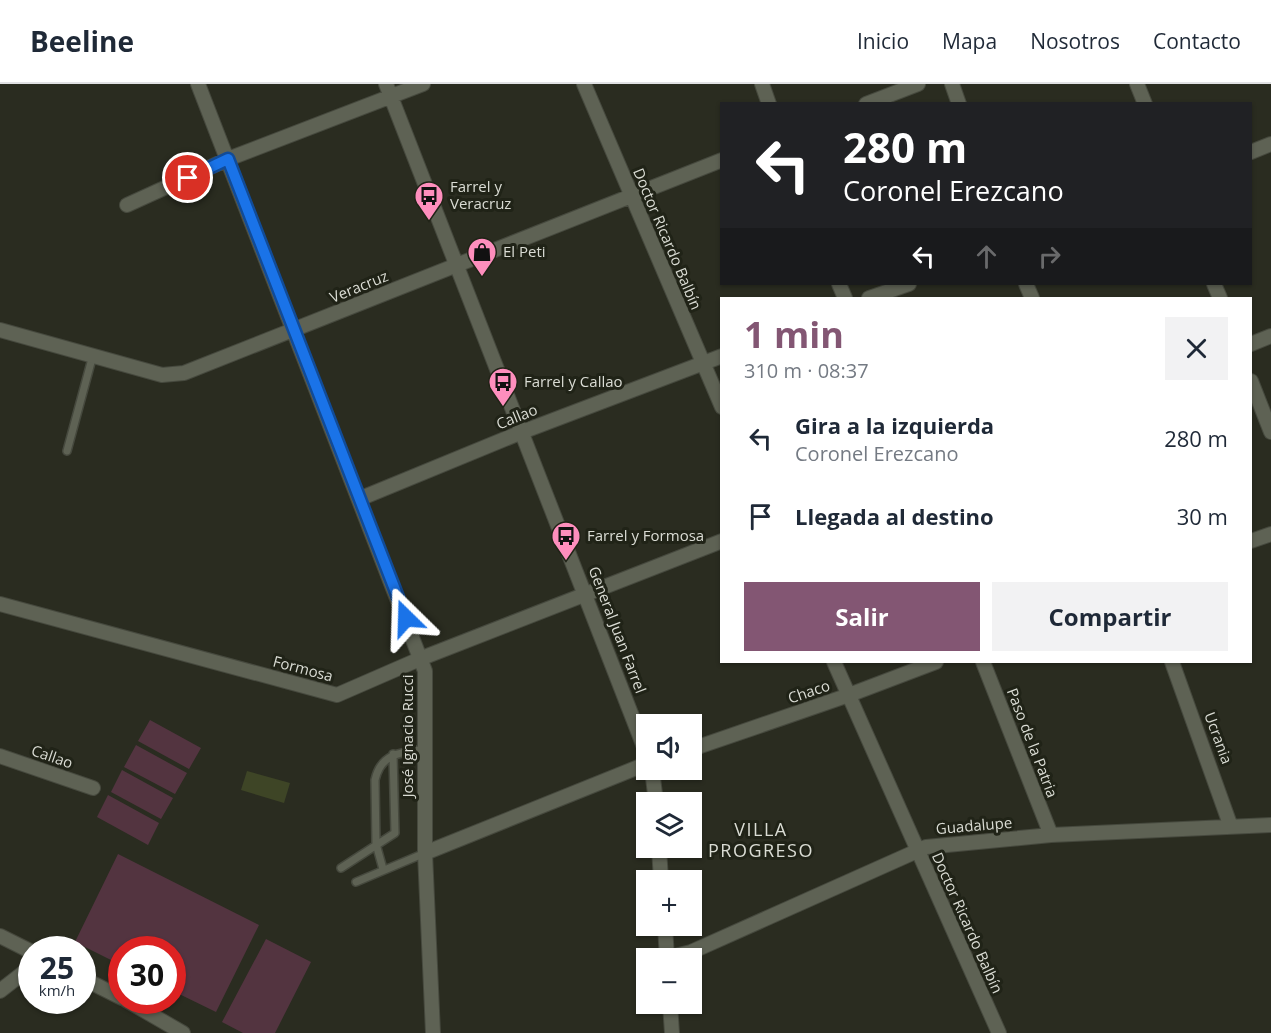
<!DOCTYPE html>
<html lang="es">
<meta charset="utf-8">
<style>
:root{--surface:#fff;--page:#f2f2f3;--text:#1f2937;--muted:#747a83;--line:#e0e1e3;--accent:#835673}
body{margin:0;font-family:"Open Sans",sans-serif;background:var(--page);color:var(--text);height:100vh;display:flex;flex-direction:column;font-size:22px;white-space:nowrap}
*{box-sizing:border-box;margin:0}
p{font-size:20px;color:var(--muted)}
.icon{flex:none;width:33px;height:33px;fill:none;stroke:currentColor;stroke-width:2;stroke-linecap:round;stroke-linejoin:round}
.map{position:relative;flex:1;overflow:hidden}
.panel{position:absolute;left:720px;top:213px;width:532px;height:366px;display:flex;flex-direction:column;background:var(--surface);border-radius:0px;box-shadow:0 2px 4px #0004}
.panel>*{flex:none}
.guide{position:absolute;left:720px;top:18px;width:532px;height:183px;border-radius:0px;box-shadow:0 2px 4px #0004;background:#202124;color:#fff;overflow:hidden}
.fabs{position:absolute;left:636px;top:630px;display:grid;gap:12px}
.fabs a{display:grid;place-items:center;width:66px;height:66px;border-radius:0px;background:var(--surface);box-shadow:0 2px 4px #0004;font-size:30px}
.speed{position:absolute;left:18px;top:852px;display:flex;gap:12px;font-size:30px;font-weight:700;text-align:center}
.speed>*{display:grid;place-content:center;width:78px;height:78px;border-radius:50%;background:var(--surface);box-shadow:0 2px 4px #0004;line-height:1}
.speed small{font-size:15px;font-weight:400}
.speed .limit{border:9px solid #d22;background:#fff;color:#111}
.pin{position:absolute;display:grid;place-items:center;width:51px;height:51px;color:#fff;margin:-26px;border:3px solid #fff;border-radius:50%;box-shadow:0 2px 6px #0007}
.me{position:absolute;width:66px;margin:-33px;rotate:338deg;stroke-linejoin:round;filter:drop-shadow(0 0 4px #0008)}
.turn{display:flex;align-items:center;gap:21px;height:126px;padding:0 24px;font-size:27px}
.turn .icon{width:78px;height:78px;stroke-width:2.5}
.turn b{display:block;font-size:42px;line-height:51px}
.lanes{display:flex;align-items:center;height:57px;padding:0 24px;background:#0003;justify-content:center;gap:30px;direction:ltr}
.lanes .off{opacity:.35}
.round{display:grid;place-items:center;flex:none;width:63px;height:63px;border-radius:0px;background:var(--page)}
.overview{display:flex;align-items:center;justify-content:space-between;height:102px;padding:0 24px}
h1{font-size:36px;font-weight:700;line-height:45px;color:var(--accent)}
.action{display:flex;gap:12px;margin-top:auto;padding:12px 24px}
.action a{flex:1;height:69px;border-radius:0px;background:var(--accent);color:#fff;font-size:24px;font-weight:700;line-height:69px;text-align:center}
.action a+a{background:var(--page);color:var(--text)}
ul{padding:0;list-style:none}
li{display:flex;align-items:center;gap:18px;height:78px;padding:0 24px}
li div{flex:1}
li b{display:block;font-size:22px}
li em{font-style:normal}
header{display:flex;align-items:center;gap:36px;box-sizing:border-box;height:84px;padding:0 30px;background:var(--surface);border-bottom:2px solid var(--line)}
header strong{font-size:28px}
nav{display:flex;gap:33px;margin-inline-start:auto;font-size:21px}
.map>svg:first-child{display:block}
.green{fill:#533440}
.water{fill:#3e4526}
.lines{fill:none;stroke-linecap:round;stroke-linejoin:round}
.lane-casing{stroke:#46493e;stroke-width:10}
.street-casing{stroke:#46493e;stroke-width:16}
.lane{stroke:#5e6254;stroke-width:7}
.street{stroke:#5e6254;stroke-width:14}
.route-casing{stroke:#114b97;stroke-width:15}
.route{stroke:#1a73e8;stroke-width:10}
.labels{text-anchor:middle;stroke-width:6;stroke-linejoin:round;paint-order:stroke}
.poi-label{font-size:15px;fill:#dadcd4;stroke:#202317;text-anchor:start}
.street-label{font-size:15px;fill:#dadcd4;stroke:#202317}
.quarter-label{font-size:18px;letter-spacing:1.5px;fill:#dadcd4;stroke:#202317}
</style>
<header>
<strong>Beeline</strong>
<nav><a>Inicio</a><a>Mapa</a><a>Nosotros</a><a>Contacto</a></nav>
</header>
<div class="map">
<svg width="1271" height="949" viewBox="0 0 1271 949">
<rect width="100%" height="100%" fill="#2a2c20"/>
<path class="green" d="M150,636L201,664L189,685L138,657Z
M136,661L187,689L175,710L124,683Z
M122,686L173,714L161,735L111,708Z
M108,711L159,739L148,761L97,733Z
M118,770L259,841L216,928L173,907L172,866H122L121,881L75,858Z
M266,855L311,878L275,949H243L222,938Z"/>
<path class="water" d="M247,687L290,699L284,719L241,706Z"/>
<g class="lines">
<g class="lane-casing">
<path id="lane" d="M67,367L93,271
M341,784L395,749L393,670
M383,785L376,760L375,696C381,669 401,668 426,665
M356,798L425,769"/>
</g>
<g class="street-casing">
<path id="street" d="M198,0L425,587V769L433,949
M386,0L646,668
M584,0L722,323
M762,0L769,20
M952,0L959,20
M1137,0L1145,20
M866,20L918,0
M1251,68L1271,60
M127,121L228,75L423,0
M839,200L845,214
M1026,200L1032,214
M1214,200L1220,214
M869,214L909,200
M0,246L162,291L184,289L722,76
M1251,260L1271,252
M1251,297L1271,348
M359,415L522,348L722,272
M1251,457L1271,450
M0,520L337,611L422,574L722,457
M834,578L999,949
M983,578L1051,751
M1172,578L1231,743
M692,665L849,611L936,578
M0,672L93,704
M652,686L656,718
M659,764L661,796
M425,769L646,680
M665,842L667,874
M0,852L32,868
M667,874L691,868L926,763L1051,751L1271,741
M82,894L122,914
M0,907L32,882
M126,916L183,949
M670,920L672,949"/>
</g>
<use href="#lane" class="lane"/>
<use href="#street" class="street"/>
</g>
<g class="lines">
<g class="route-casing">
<path id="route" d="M188,94L228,75L406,534"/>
</g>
<use href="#route" class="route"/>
</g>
<defs>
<g id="bus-pin" transform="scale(1.5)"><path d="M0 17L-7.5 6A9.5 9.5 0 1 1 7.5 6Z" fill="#fe8ebd" stroke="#202317"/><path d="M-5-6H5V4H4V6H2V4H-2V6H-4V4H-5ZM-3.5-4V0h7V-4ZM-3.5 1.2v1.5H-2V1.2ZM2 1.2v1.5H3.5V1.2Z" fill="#111"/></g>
<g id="shop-pin" transform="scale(1.5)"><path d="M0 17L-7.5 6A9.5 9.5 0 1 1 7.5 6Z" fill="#fe8ebd" stroke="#202317"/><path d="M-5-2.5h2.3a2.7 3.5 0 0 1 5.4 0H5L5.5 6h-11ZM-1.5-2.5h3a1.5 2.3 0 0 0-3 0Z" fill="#111"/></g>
</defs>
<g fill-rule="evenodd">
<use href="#bus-pin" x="429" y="112"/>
<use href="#shop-pin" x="482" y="168"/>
<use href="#bus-pin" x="503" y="298"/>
<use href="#bus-pin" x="566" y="452"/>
</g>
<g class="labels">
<g class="poi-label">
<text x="450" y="108">Farrel y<tspan x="450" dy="17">Veracruz</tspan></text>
<text x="503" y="173">El Peti</text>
<text x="524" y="303">Farrel y Callao</text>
<text x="587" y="457">Farrel y Formosa</text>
</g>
<g class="street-label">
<text transform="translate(667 155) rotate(67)" y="5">Doctor Ricardo Balbín</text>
<text transform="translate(359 203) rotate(-22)" y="5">Veracruz</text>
<text transform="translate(517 333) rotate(-22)" y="5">Callao</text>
<text transform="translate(617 546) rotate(69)" y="5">General Juan Farrel</text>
<text transform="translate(303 585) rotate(15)" y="5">Formosa</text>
<text transform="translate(809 608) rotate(-19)" y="5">Chaco</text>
<text transform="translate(408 652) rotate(-90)" y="5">José Ignacio Rucci</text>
<text transform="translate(1218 654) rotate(70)" y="5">Ucrania</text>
<text transform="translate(1032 659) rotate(69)" y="5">Paso de la Patria</text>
<text transform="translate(52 673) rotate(19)" y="5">Callao</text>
<text transform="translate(974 742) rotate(-5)" y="5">Guadalupe</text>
<text transform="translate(967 839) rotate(66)" y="5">Doctor Ricardo Balbín</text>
</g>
<g class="quarter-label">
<text x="761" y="752">VILLA<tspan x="761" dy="21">PROGRESO</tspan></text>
</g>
</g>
</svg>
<div class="fabs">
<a><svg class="icon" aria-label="sound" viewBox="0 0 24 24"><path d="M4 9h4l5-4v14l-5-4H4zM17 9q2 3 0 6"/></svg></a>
<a><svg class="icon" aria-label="layers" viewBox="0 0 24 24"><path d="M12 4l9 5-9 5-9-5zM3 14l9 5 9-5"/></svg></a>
<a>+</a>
<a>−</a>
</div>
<div class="speed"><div>25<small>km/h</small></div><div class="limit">30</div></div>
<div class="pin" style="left:188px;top:94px;background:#d93025"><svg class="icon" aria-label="arrive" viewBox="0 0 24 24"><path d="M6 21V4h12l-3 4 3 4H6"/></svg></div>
<svg class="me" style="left:406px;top:534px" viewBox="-20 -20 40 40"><path d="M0-17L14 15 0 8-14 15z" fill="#1a73e8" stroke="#fff" stroke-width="4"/></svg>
<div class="guide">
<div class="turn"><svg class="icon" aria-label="left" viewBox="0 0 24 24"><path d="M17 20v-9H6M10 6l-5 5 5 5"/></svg><div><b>280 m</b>Coronel Erezcano</div></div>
<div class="lanes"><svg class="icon" aria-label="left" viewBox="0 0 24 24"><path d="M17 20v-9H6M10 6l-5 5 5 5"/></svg><svg class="icon off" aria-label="ahead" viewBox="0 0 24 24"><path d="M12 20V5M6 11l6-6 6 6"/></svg><svg class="icon off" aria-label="right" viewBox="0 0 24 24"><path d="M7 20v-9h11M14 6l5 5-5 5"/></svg></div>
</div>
<section class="panel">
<div class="overview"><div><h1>1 min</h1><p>310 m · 08:37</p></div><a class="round"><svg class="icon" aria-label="close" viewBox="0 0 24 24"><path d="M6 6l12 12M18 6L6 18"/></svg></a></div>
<ul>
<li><svg class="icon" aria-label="left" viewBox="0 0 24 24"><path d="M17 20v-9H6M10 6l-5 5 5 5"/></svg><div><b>Gira a la izquierda</b><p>Coronel Erezcano</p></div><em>280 m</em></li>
<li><svg class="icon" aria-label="arrive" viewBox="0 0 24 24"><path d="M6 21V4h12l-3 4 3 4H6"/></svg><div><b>Llegada al destino</b></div><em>30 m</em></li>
</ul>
<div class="action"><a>Salir</a><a>Compartir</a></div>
</section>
</div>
